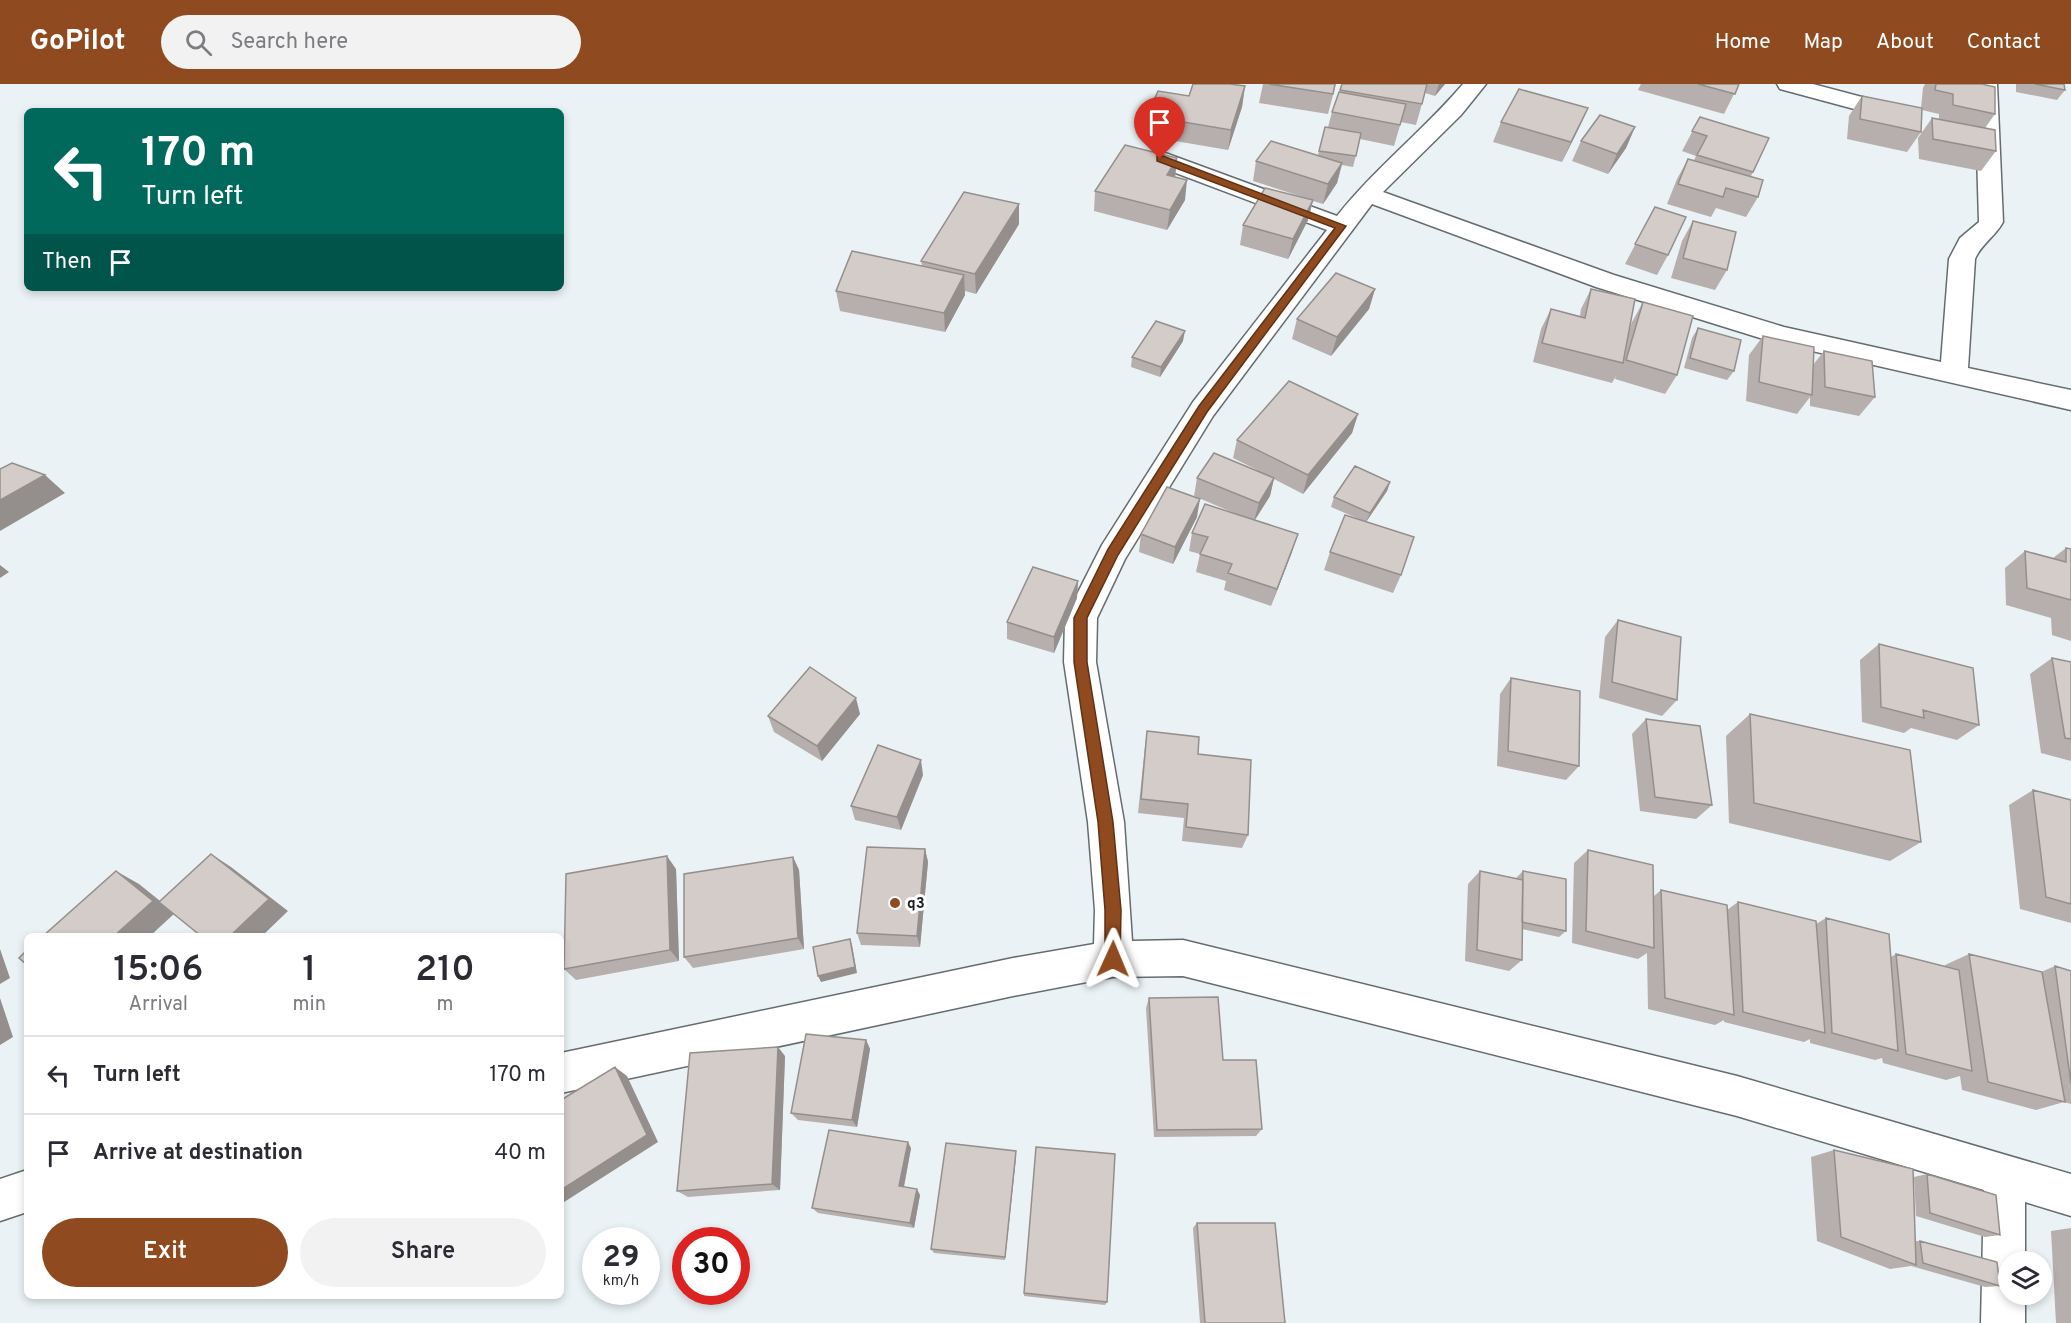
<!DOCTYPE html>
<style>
:root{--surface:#fff;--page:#f2f2f3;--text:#2b2b33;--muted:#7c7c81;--line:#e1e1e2;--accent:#8f4b1f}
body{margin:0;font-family:Overpass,sans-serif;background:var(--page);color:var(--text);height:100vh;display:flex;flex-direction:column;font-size:22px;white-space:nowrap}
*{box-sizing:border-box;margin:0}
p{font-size:20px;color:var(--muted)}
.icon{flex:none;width:33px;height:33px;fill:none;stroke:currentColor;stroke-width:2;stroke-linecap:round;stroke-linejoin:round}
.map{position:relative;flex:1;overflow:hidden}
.details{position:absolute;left:24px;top:849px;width:540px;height:366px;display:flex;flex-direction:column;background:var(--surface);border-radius:9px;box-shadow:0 3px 9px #0003}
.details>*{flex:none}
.guide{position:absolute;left:24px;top:24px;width:540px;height:183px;border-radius:9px;box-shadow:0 3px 9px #0003;background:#00695c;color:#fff;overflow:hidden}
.buttons{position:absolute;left:1998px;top:1167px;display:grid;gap:12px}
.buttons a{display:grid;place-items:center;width:54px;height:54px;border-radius:50%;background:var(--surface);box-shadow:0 3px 9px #0003;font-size:30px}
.speed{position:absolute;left:582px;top:1143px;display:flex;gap:12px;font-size:30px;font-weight:700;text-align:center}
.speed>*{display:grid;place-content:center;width:78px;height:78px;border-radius:50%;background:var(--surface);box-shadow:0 3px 9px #0003;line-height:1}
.speed small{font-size:15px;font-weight:400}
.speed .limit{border:9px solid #d22;background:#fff;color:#111}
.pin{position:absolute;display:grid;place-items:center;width:51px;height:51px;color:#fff;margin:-62px -26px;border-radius:50% 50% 50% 0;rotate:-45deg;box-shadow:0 0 6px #0007}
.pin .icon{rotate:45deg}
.me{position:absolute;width:66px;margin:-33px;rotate:1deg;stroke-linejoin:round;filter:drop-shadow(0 0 4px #0008)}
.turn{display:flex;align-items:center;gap:21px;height:126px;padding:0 18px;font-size:27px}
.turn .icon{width:78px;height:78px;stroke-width:2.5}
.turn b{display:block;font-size:42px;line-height:51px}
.then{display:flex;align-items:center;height:57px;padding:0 18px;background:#0003;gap:12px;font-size:22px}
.eta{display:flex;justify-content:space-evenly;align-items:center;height:102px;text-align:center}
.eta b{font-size:36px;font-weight:600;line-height:42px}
.action{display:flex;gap:12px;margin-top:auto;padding:12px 18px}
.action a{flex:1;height:69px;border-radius:36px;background:var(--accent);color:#fff;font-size:24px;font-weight:600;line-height:69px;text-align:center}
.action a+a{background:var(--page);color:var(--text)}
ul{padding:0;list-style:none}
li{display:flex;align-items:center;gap:18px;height:78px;padding:0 18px;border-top:2px solid var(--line)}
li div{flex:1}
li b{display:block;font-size:22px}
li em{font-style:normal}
header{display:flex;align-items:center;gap:36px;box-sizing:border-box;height:84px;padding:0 30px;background:var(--accent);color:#fff}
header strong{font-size:28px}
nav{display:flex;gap:33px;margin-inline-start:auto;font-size:21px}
.search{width:420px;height:54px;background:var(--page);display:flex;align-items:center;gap:15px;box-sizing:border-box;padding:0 21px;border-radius:33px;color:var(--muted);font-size:22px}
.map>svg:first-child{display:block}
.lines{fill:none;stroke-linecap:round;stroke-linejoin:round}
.minor-casing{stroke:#656c6f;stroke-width:3}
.minor{fill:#fff;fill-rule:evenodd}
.wall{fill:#b6afad}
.shaded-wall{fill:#948f8d}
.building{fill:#d4ccc9;stroke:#948f8d;stroke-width:1.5}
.route{fill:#8f4b1f;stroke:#5d3114;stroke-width:1.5}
.poi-dot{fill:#8f4b1f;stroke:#fff;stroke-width:2}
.labels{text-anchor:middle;stroke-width:6;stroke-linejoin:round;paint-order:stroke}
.poi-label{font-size:15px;font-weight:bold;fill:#1c1f21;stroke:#fff;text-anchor:start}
</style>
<header>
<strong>GoPilot</strong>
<div class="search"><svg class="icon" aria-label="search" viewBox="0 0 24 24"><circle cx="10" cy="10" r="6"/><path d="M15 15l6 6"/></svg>Search here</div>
<nav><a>Home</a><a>Map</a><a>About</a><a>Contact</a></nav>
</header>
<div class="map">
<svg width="2071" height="1239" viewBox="0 0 2071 1239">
<rect width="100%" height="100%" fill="#eaf2f5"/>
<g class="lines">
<g class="minor-casing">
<path id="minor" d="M1463,0H1486L1461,31L1383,108L1614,191L1784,243L1941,278L1949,175L1960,154L1979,138L1975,0H1997L2003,138C1995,153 1981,160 1975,175L1968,284L2071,306V326L1773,258L1596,203L1372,120L1213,332L1125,475L1097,534L1096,578L1124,738L1132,857L1183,856L1737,992L2071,1090V1132L2025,1118V1178H2008V1210H2025V1239H1981L1984,1106L1737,1032L1183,892L1113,893L1013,912L561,1009V969L1013,874L1094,860L1095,826L1088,738L1064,578L1065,534L1102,461L1193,318L1327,146L1152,80L1148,75L1152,70L1160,68L1168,70L1337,132C1375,84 1424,46 1463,0Z
M1777,0H1813L1892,21L1895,26L1892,31L1884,33L1780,5Z
M27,1086V1128L0,1137V1095Z"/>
</g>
<use href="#minor" class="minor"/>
</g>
<path class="wall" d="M1263,0H1336L1328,30L1259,19Z
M1342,0H1445L1435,12L1425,9L1416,41L1401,38L1394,62L1360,55L1353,83L1342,81L1337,99L1323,120L1313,117L1308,136L1288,175L1240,161L1243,141L1309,115L1253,97L1256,77L1318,71L1325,43H1328L1332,28Z
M1641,0H1739L1724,30L1638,6Z
M1925,0H1982L1995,30L1985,44L1996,67L1981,87L1919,75L1918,54L1932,34L1939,35V30L1922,26L1921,48L1907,68L1847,55L1849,32L1862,12L1921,24L1923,4Z
M2016,0H2064L2065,6L2057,16L2016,8Z
M1245,2L1242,23L1228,66L1146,52L1147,32L1189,12Z
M1588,24L1562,78L1493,58L1501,38Z
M1700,33L1753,88L1751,92L1758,113L1746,133L1716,124L1711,133L1667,120L1677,95L1688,75L1694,76L1696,72L1682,67Z
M1635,43L1626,64L1608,90L1572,77L1581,57Z
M1177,74L1175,93L1185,116L1167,146L1094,127L1095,107Z
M1019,120V140L976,210L965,207V211L945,248L840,227L836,207L922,182L921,177Z
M1655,123L1668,171L1657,191L1625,180Z
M1693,137L1727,186L1715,206L1671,194L1682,157Z
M1375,205L1369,225L1331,272L1292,255L1297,235Z
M1591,205L1628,250L1632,238L1643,218L1677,291L1665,310L1615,295L1616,292L1612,299L1533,278L1541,245L1551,225L1580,232L1581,225Z
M1698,244L1734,287L1727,296L1684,284L1692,254Z
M1763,252L1813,281L1824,267L1875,313L1859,332L1810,322V313L1797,330L1746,317L1749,271Z
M1183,257L1160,293L1131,283L1132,273Z
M1358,330L1352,349L1303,410L1274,395L1270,412L1255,436L1292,468L1271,522L1224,506L1226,497L1196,488L1200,470L1189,467L1192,449L1241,432L1194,412L1197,394L1257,386L1233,374L1237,356Z
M1390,398L1387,407L1366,438L1401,491L1393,509L1324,486L1330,468L1366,438L1331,423L1334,413Z
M1197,433L1173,480L1139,468L1141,450Z
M2066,464L2071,465V557L2052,551L2051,534L2006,521L2005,484L2025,467L2053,474Z
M1078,497L1077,514L1054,569L1007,555V538Z
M1618,536L1677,616L1662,632L1599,614L1605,553Z
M1879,560L1979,641L1957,656L1911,644L1904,649L1862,638L1860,576Z
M2052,574L2071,578V677L2041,669L2030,590Z
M1511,594L1579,682L1566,696L1497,682L1500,610Z
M860,630L822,677L774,648L768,632Z
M1750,630L1921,758L1890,777L1729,739L1726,652Z
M1646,635L1712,721L1696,735L1640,727L1632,650Z
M1147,647L1198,670L1248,751L1242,764L1182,757L1184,734L1138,729L1145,662Z
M923,691L901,746L855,736L851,722Z
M2033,706L2071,716V839L2020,825L2009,721Z
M925,765L928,778L920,863L861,861L857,849Z
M1588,766L1654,812L1661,806L1727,826L1738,818L1816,840L1826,834L1891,873L1896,870L1945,882V881L1969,870L2041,888L2055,882L2071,887V1020L2064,1018L2036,1026L1962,1006L1960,992L1946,996L1883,979L1882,974L1875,976L1810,959V955L1804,958L1724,938V936L1715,941L1648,925L1647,869L1638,875L1572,859L1574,779Z
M793,773L799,786L804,865L693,884L684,873Z
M676,785L679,877L576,896L564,885Z
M1480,787L1516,794L1523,787L1566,847L1559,853L1522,845V876L1509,887L1465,877L1468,800Z
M1149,914L1223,976L1262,1045L1256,1052L1154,1053L1146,924Z
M866,956L870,965L857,1043L798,1036L791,1029Z
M785,972L780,1106L688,1113L677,1107Z
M911,1064L904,1103L920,1111L914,1144L818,1129L812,1124Z
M1834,1066L1915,1157H1920L2000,1202L1985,1203L1911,1182L1890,1185L1817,1157L1811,1073Z
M1016,1073L1005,1176L934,1169L931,1165Z
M1927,1090L2000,1151L1985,1153L1916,1132L1914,1093Z
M1197,1139L1285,1239H1200L1193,1144Z
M2071,1144V1239H2056L2051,1147Z
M1024,1209L1107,1218L1105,1221L1024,1212Z"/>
<path class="shaded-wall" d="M1439,0H1445L1435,12Z
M1245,2L1242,23L1228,66L1231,46Z
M1588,24L1579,44L1562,78L1571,58Z
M1635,43L1626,64L1608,90L1617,70Z
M1177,74L1175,94L1167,91Z
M1342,79L1337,99L1323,120L1328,100Z
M1187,96L1185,116L1167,146L1170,126Z
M1313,116L1308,136L1288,175L1293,155Z
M1019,120V140L976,210L975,190Z
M964,191L965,211L945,248L944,229Z
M1375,205L1369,225L1331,272L1337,253Z
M1185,247L1183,257L1160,293L1161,283Z
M1358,330L1352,349L1303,410L1308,391Z
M45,391L65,409L0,447V416Z
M1274,394L1270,412L1254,437L1259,419Z
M1390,398L1387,407L1366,438L1370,429Z
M1200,415L1197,433L1173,480L1175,463Z
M1298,450L1292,468L1271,522L1277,505Z
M0,481L9,488L0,494Z
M1078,497L1077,514L1054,569V553Z
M856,614L860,630L822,677L817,662Z
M921,676L923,691L901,746L897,733Z
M925,765L928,778L920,863L917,852Z
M211,770L231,783L288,827L262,852H230Z
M667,772L676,785L679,877L670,866Z
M793,773L799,786L804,865L798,854Z
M116,787L139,800L175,829L150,852H114Z
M850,855L852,861L857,889L821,898L818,892Z
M0,865L10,894L0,900Z
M0,914L13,953L0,961Z
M866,956L870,965L857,1043L852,1036Z
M778,963L785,972L780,1106L772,1100Z
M615,983L627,992L658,1058L561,1120V1106Z
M908,1058L911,1064L903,1107L899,1102Z
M1016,1067V1073L1005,1176V1173Z
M917,1105L920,1111L914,1144L910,1139Z"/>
<path class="building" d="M1193,0H1230L1245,2L1231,46L1147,32L1158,7L1189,12Z
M1269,0H1335L1333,10Z
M1342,0H1427L1422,20L1340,6Z
M1698,0H1739L1735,10Z
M1936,0H1982L1995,3V30L1953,21V10L1935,6Z
M2035,0H2064L2065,6Z
M1519,5L1588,24L1571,58L1501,38Z
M1339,8L1406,20L1400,41L1332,28Z
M1862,12L1922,24L1921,48L1860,35Z
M1600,31L1635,43L1617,70L1581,57Z
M1700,33L1769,54L1753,88L1697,71L1707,52L1692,47Z
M1932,34L1995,46L1996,67L1933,55Z
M1325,43L1361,49L1356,72L1319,67Z
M1271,57L1342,79L1328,100L1256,77Z
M1125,61L1177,74L1167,91L1187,96L1170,126L1095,107Z
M1688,75L1763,96L1758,113L1726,104L1723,113L1678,100Z
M1265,104L1313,116L1293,155L1243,141Z
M964,108L1019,120L975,190L921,177Z
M1655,123L1686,133L1668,171L1635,160Z
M1693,137L1736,148L1727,186L1683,174Z
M852,167L964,191L944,229L836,207Z
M1336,189L1375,205L1337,253L1297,235Z
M1591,205L1635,215L1623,279L1542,259L1551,225L1585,234Z
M1643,218L1693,232L1677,291L1626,276Z
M1156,237L1185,247L1161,283L1132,273Z
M1698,244L1741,256L1734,287L1690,274Z
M1763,252L1814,263L1812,311L1759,298Z
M1824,267L1872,277L1875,313L1825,303Z
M1289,297L1358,330L1308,391L1237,356Z
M1214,369L1274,394L1259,419L1197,394Z
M12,379L45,391L0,416V385Z
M1355,382L1390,398L1370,429L1334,413Z
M1167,403L1200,415L1175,463L1141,450Z
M1205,420L1298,450L1277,505L1228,489L1232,480L1200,470L1208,453L1192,449Z
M1345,431L1414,453L1401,491L1330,468Z
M2066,464L2071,465V516L2027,504L2025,467L2066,478Z
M1033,483L1078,497L1054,553L1007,538Z
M1618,536L1681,553L1677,616L1612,598Z
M1879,560L1973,584L1979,641L1923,626L1924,634L1881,623Z
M2052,574L2071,578V655L2065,654Z
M810,583L856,614L817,662L768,632Z
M1511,594L1580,607L1579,682L1508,667Z
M1750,630L1910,666L1921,758L1754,719Z
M1646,635L1700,642L1712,721L1655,713Z
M1147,647L1199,653L1198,670L1251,676L1248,751L1186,743L1188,720L1141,715Z
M878,661L921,676L897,733L851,722Z
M2033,706L2071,716V820L2046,813Z
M867,763L925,765L917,852L857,849Z
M1588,766L1653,781L1654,864L1586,847Z
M211,770L269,815L230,852H201L159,818Z
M667,772L670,866L564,885L566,790Z
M793,773L798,854L684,873V790Z
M116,787L153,817L114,852H43Z
M1480,787L1523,796L1522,876L1477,866Z
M1523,787L1566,795V847L1522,838Z
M1661,806L1727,821L1734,931L1665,914Z
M1738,818L1816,837L1825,949L1743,928Z
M1826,834L1889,850L1898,967L1832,949Z
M850,855L855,883L818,892L813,863Z
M27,866V881L19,874Z
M1896,870L1959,886L1972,987L1906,970Z
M1969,870L2042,888L2065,1018L1988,998Z
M2055,882L2071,887V1000Z
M1218,913L1223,976H1256L1262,1045L1157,1046L1149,914Z
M806,950L866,956L852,1036L791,1029Z
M778,963L772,1100L677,1107L690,969Z
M615,983L647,1051L561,1106V1016Z
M829,1046L908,1058L899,1102L917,1105L910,1139L812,1124Z
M946,1059L1016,1067L1005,1173L931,1165Z
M1036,1063L1115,1070L1107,1218L1024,1209Z
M1834,1066L1913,1085L1916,1181L1841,1153Z
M1927,1090L1996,1111L2000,1151L1930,1129Z
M1197,1139H1275L1285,1239H1205Z
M1920,1157L1997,1178L2000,1202L1923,1179Z"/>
<path class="route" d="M1157,72H1163L1346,142L1207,328L1118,471L1087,534V578L1113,738L1121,826L1120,875L1118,880L1113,882L1107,880L1105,875V826L1098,738L1074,578V534L1108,465L1199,322L1335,144L1157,77Z"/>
<circle class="poi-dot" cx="895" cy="819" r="6"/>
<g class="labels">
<g class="poi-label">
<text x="907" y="824">q3</text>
</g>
</g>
</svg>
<div class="buttons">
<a><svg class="icon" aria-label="layers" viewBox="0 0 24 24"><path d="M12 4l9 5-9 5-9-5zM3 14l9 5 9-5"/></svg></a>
</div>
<div class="speed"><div>29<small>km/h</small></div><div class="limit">30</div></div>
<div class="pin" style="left:1160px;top:75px;background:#d93025"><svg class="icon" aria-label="arrive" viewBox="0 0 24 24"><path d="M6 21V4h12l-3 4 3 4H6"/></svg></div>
<svg class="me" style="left:1113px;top:875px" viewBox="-20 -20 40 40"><path d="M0-17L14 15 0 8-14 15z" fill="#8f4b1f" stroke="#fff" stroke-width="4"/></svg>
<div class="guide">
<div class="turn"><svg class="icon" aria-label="left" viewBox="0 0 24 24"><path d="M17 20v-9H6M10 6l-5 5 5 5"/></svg><div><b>170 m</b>Turn left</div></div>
<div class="then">Then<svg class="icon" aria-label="arrive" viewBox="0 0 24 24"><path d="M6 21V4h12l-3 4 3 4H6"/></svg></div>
</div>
<section class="details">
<div class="eta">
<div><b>15:06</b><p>Arrival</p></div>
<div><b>1</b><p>min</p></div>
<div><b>210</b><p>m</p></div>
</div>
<ul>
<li><svg class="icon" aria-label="left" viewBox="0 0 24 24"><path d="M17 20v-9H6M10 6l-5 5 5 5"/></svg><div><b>Turn left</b></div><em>170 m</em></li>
<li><svg class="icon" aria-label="arrive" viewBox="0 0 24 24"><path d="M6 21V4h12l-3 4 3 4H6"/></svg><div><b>Arrive at destination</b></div><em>40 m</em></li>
</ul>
<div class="action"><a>Exit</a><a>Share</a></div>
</section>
</div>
